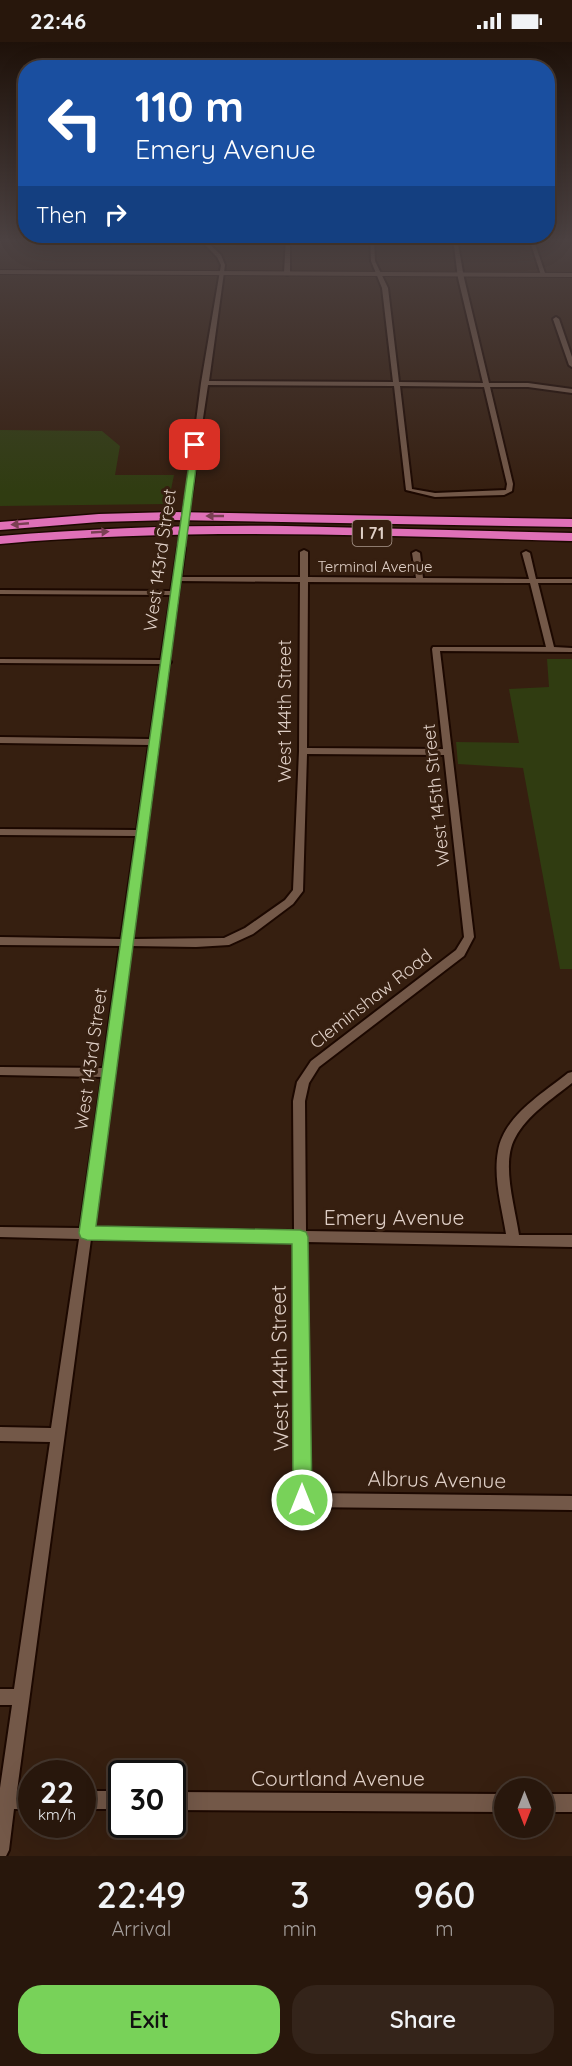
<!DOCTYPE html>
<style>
:root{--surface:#28170c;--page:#34241a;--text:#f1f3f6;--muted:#a59f9d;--line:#44362d;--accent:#78d259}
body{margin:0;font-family:Quicksand,sans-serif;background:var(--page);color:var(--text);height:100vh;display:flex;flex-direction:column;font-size:22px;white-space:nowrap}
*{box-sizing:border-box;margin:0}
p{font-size:20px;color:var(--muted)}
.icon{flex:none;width:33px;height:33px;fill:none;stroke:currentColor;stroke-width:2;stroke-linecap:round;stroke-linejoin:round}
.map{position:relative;height:1814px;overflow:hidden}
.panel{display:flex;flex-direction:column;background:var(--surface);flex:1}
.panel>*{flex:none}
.guide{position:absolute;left:18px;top:18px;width:537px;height:183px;border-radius:24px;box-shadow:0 6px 24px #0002,0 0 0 2px var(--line);background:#1a4fa0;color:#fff;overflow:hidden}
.needle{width:39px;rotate:180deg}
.controls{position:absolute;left:494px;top:1736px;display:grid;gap:12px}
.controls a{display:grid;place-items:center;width:60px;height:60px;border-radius:50%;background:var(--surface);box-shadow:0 6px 24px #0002,0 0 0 2px var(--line);font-size:30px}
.speed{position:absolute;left:18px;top:1718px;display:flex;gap:12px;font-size:30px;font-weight:700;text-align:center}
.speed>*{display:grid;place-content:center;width:78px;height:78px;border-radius:50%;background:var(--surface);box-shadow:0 6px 24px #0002,0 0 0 2px var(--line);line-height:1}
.speed small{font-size:15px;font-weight:400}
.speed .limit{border:3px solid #111;border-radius:9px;background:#fff;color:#111}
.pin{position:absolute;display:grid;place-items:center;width:51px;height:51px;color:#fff;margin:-26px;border-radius:12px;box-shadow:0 3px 9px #0006}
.me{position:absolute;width:66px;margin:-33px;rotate:0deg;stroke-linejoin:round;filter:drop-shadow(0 0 4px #0008)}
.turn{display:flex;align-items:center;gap:21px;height:126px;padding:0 18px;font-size:27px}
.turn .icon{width:78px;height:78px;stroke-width:2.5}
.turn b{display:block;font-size:42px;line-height:51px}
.then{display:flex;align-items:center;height:57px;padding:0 18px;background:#0003;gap:12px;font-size:22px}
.eta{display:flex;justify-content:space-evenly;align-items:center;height:102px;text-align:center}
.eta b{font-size:36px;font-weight:600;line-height:42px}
.action{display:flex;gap:12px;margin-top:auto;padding:12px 18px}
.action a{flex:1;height:69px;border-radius:24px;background:var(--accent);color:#111;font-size:24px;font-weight:600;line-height:69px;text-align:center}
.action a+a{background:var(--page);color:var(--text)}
.status{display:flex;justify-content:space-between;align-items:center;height:42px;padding:0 30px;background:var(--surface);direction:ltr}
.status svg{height:16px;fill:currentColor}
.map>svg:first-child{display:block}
.green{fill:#303c11}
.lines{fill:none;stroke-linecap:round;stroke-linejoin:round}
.stream{stroke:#031116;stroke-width:2}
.street-casing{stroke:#1c0800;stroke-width:4}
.secondary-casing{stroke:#1c0800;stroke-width:2}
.highway-casing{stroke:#1c0800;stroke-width:3}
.street{fill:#735848;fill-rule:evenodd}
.secondary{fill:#735848;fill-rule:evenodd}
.highway{fill:#df70b7;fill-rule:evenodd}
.street-bridge-casing{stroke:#1c0800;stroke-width:9;stroke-linecap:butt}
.street-bridge{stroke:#735848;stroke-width:7}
.oneway{fill:#7a3f53}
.route{fill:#78d259;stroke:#4e883a;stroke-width:1.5}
.labels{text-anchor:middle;stroke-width:6;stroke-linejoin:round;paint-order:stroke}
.far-street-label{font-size:15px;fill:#dfcfc6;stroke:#361f10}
.shield{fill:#361f10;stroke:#ac9a8f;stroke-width:1.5}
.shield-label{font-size:16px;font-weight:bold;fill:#dfcfc6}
.street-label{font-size:18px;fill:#dfcfc6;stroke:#361f10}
.near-street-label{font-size:21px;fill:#dfcfc6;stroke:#361f10}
</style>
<div class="status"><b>22:46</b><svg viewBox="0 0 49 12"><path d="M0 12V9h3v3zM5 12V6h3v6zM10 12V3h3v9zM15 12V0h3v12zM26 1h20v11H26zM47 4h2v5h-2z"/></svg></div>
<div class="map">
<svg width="572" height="1814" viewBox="0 0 572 1814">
<rect width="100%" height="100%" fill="#361f10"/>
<path class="green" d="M107,196H237L236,205H116L105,203Z
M0,388L102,389L120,404L115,433H174L168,462L0,464Z
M547,617H572V927H560L523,726L458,722L456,700L519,701L509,647L549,645Z"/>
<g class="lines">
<path class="stream" d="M111,203L119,196"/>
<g class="street-casing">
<path id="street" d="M198,196H203L221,213L225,223L209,339L393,340L382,246L371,219L370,196H374L375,219L388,246L399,340L483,341L458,236L453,196H457L464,236L489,341H528L572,347V351L528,345H490L513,442L512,449L504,453L435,455L406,448L394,344L208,343L191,456L186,457L201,341L221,223L217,215ZM400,344L484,345L507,442L506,448L435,451L412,447Z
M286,196H290V231L287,233L284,231Z
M529,196H533L546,234L541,233Z
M556,275L559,277L572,315V325L569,323L553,277Z
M178,504L185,506L181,535H300V510L304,508L308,510V535L416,536L412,511L416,509L420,511L423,536L529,537L522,511L526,509L530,511L536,537H572V541H538L554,605L572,606V610L440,609L474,895L464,914L319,1025L309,1041L305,1059L306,1189L506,1192C502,1166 493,1136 498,1109C504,1074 542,1052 568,1031L572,1030V1041C552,1057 527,1073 515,1096C501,1121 515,1165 519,1193H572V1205L306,1200L309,1451L572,1454V1468L302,1465L297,1463L295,1458L294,1200L91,1197L17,1749H32V1767H14L9,1808L6,1814H0V1746L12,1663H0V1647H14L50,1400L0,1399V1385L51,1386L79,1197L0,1195V1185L80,1186L102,1035L0,1033V1025L103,1026L120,904L0,903V895L121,897L136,794L0,793V787L137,788L149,703L0,701V695L150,697L161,622L0,621V617L161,618L171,553L0,552V548L171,549ZM180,539L300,540L299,709L293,848L285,858L245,886L224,896L132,897L169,622L171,620L169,618ZM308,540L530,541L546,605H433L432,607L443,707L307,706ZM307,712L444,713L464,895L456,908L311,1019L297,1040L293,1059L294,1189L93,1186L131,904L196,905L229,903L253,892L293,862L303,849Z
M82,1749H122V1767H82Z
M172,1750L504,1752V1770L172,1768Z
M543,1752H572V1770H543Z"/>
</g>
<g class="secondary-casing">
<path id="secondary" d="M0,228L572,231V235L0,232Z"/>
</g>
<g class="highway-casing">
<path id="highway" d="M173,470L572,477V485L173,478L99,480L0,488V480L99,472Z
M286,484L572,491V499C381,494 191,485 0,502V494C95,486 190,483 286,484Z"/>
</g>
<use href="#street" class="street"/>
<use href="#secondary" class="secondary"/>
<use href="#highway" class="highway"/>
<g class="street-bridge-casing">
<path id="street-bridge" d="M181,506L188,456"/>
</g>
<use href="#street-bridge" class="street-bridge"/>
</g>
<defs><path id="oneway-solid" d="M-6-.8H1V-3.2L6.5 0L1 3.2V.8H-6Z" transform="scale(1.5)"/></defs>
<g class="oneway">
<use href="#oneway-solid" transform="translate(215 474) rotate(180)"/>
<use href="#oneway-solid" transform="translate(20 482) rotate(175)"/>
<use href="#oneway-solid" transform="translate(100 490) rotate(-3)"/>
</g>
<linearGradient id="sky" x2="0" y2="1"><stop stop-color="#1e1109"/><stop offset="0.44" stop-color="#4c4242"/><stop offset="1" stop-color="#4c4242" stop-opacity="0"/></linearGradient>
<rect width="572" height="450" fill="url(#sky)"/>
<path class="route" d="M192,401L199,403L96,1184L300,1188L306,1190L308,1195L312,1458L309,1464L302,1467L295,1464L293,1458L292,1202L87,1198L81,1196L79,1191Z"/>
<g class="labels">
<g class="far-street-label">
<text x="375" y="530">Terminal Avenue</text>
</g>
<rect class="shield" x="352.5" y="478" width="39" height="26" rx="4.5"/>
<g class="shield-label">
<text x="372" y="497">I 71</text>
</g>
<g class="street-label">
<text transform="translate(160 518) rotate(-82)" y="6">West 143rd Street</text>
<text transform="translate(285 669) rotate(-90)" y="6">West 144th Street</text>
<text transform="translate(436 753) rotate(-96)" y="6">West 145th Street</text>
<text transform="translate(371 957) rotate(-38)" y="6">Cleminshaw Road</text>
<text transform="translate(91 1017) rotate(-82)" y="6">West 143rd Street</text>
</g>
<g class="near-street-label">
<text x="394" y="1183">Emery Avenue</text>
<text transform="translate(280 1326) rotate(-91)" y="7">West 144th Street</text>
<text transform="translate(437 1438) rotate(1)" y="7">Albrus Avenue</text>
<text x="338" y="1744">Courtland Avenue</text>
</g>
</g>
</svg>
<div class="controls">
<a><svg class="needle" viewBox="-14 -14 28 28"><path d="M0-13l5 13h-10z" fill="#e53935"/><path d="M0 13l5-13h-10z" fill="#a59f9d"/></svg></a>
</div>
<div class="speed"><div>22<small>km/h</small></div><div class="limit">30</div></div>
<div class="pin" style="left:195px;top:403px;background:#d93025"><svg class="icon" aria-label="arrive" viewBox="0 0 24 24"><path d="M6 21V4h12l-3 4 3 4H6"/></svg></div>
<svg class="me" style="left:302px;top:1458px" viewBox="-20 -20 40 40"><circle r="17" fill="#78d259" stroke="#fff" stroke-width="3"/><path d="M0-11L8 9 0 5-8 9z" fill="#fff"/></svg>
<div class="guide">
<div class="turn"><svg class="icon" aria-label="left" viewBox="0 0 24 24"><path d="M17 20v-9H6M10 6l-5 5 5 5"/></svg><div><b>110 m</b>Emery Avenue</div></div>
<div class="then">Then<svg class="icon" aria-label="right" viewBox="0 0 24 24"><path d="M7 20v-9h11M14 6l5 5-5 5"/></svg></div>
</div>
</div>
<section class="panel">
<div class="eta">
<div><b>22:49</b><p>Arrival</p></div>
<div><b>3</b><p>min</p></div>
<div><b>960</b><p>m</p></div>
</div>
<div class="action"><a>Exit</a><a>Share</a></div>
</section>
